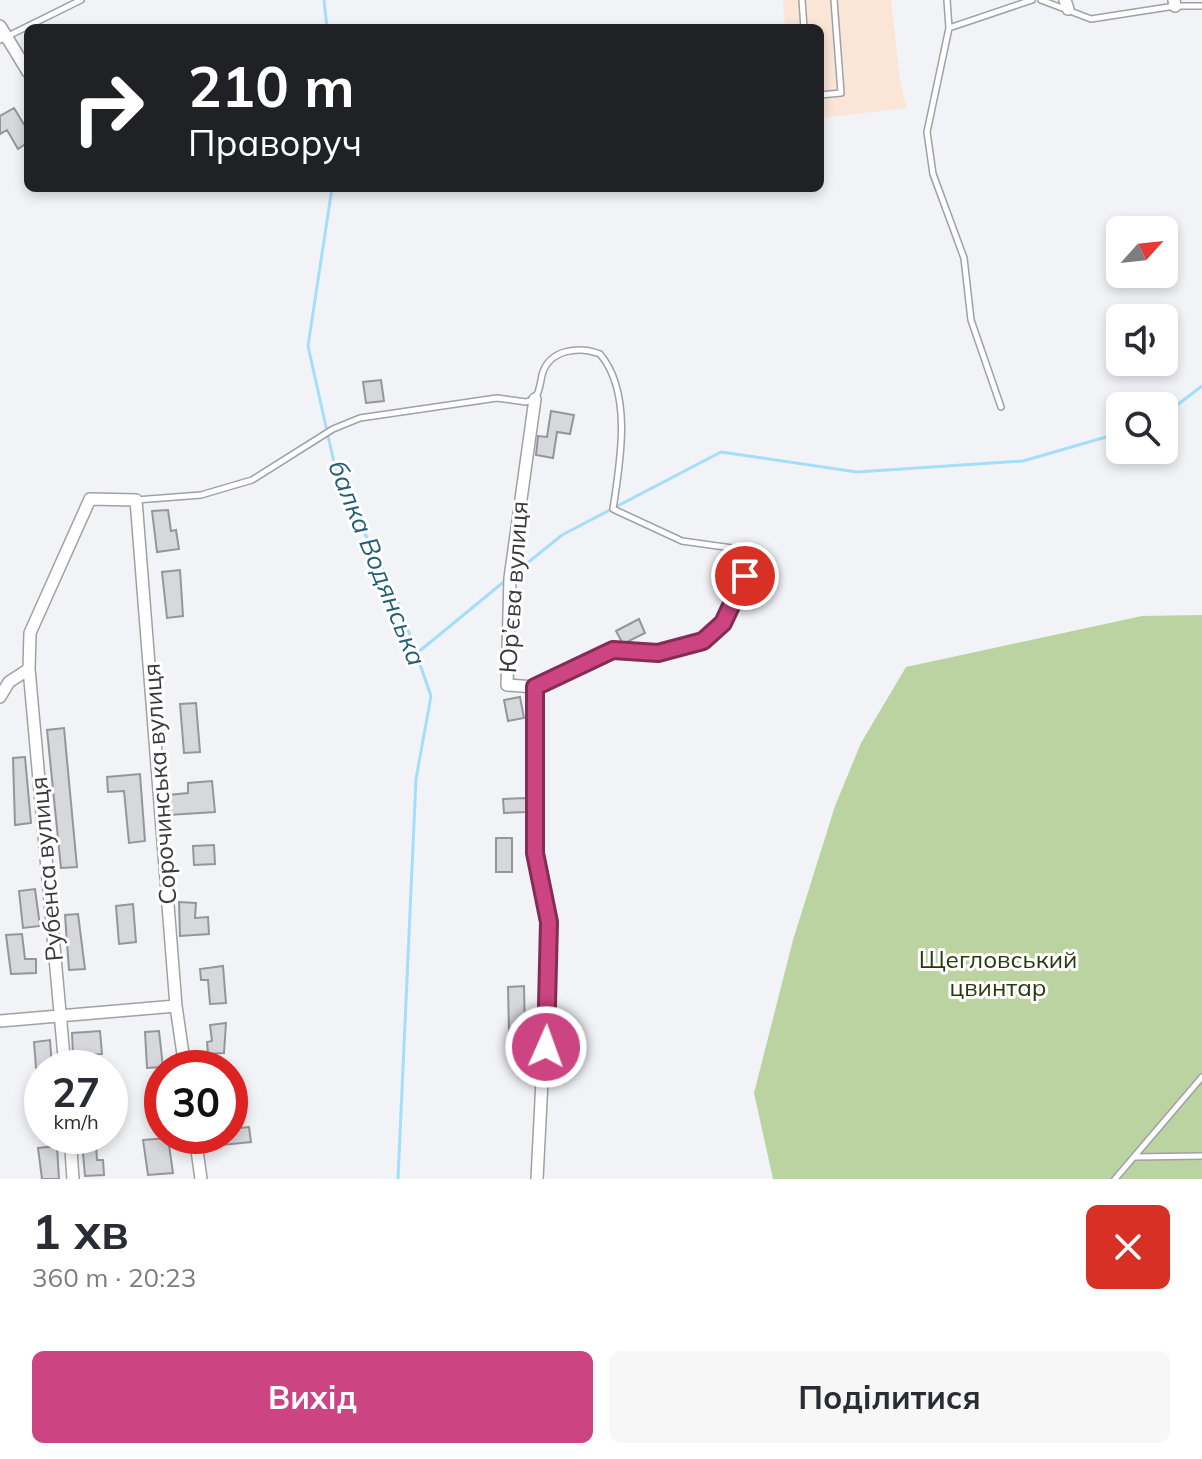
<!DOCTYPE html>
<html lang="uk">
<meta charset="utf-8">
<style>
:root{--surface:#fff;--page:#f7f7f7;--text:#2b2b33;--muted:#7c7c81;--accent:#cc4481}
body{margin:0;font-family:Mulish,sans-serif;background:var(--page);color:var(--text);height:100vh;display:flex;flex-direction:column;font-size:30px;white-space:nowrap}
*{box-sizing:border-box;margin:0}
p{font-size:26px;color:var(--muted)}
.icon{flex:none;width:44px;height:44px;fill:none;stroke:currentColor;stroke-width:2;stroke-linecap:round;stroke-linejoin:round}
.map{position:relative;height:1179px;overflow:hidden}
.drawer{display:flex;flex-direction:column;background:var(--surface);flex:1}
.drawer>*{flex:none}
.banner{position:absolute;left:24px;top:24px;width:800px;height:168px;border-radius:12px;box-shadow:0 4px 12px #0003;background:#202124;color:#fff;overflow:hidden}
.needle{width:52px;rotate:63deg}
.controls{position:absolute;left:1106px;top:216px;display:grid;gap:16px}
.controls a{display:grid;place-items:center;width:72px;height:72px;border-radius:12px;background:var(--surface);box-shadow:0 4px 12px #0003;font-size:40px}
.speed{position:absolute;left:24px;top:1050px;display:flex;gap:16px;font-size:40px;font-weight:700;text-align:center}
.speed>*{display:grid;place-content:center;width:104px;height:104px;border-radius:50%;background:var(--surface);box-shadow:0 4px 12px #0003;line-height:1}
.speed small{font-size:20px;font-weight:400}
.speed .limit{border:12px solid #d22;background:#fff;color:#111}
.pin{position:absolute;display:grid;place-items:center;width:68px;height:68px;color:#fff;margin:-34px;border:4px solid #fff;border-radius:50%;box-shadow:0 2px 8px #0007}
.me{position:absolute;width:88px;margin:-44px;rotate:2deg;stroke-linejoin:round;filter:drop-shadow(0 0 6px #0008)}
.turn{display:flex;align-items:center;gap:28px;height:168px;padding:0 32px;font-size:36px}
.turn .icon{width:104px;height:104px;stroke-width:2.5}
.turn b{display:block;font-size:56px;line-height:68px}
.round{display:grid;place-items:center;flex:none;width:84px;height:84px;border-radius:12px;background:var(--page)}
.head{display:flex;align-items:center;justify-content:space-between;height:136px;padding:0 32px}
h1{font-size:48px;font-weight:700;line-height:60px}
.cta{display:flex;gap:16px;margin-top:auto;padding:16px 32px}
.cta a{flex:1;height:92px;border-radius:12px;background:var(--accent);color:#fff;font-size:32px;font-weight:700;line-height:92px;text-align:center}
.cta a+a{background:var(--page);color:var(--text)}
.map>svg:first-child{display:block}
.industrial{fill:#fae5d6}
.green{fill:#bbd2a1}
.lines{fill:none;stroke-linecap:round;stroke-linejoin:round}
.stream{stroke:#a3defa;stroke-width:3}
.building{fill:#d7d8dc;stroke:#95969a;stroke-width:2}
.service-casing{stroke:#9fa1a4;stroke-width:8}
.minor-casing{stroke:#9fa1a4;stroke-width:14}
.service{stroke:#fff;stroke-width:5}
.minor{stroke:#fff;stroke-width:11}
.route-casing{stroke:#852c54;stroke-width:20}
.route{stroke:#cc4481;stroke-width:14}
.labels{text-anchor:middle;stroke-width:6;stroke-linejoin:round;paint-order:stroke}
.street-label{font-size:24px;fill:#39393b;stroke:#fff}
.park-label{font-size:24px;fill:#283a0d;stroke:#fff}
.water-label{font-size:26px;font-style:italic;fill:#235e76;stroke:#fff}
</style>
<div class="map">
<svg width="1202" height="1179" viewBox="0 0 1202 1179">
<rect width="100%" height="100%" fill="#f2f3f7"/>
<path class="industrial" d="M783,0H891L900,81L907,108L820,118V28H785Z"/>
<path class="green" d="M1202,615V1179H773L754,1093L793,940L835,806L861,743L906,667L1142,616Z"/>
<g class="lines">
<path class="stream" d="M324,0L327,28
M332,188L308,346L337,476L399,604L431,696L416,779L398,1179
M1164,415L1202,386
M515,573L562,535L721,452L857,472L1023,461L1120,433
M416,654L506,580"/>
</g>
<path class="building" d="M14,108L25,126L28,124V142L18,149L7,130L0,134V116Z
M381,380L384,401L366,403L363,382Z
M551,411L574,415L570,434L557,432L553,458L536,455L538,436L547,437Z
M168,510L171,531L176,530L179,549L157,552L152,511Z
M180,570L183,616L167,618L162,572Z
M639,619L645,633L623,644L616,631Z
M520,697L524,718L508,721L504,700Z
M196,703L200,752L184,753L180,704Z
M64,728L77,867L61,868L47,730Z
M25,757L31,823L15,825L13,758Z
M140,774L145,841L129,843L124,791L108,792L107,777Z
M212,781L215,812L169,815L168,795L188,793V783Z
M526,798V812L504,813L503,799Z
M496,838H512V872H496Z
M214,845L215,864L194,865L193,846Z
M35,889L40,926L23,928L19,891Z
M179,902L196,903L195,918L208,917L209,934L180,936Z
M133,904L136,942L119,944L116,906Z
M78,914L85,969L69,970L65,915Z
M22,934L25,959H36V973L11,974L6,935Z
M223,966L226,1003L210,1004L208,980H201L200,969Z
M524,986L525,1030L509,1031L508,987Z
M226,1023L224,1053L208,1054L207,1042L212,1041L210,1025Z
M100,1031L102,1054L73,1055L72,1033Z
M159,1031L163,1067L147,1068L145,1032Z
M50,1040L52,1068H36L34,1042Z
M249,1127L251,1142L222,1145L221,1136H230V1129Z
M168,1138L173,1173L148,1175L143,1140Z
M82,1143H96L97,1160H103L104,1175L85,1176Z
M57,1146L59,1179H42L38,1148Z"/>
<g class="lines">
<g class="service-casing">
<path id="service" d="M802,0L804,28
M947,0L949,28L927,132L933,174L964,258L971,320L1001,407
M1041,0L1091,19L1175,6H1202
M949,28L1032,0
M0,40L81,0
M820,95L841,93L834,0
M136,500L201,495L252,480L333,429L360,418L497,398L526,402L535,399C540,390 540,384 542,375C549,349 579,346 600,354C633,393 620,463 613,509L682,541L732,548L744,557L746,570L731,609L723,623L703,641L658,653L613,650L536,687
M1135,1157L1202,1156
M1115,1179L1202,1077"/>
</g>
<g class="minor-casing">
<path id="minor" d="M1065,0L1068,9
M1174,0L1175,6
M0,26L28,72
M535,399L510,578L507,685L535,687V853L547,902L549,943L537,1179
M29,669L65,1068
M0,697L9,682L29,669L30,633L90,499L136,500L176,1006L185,1068
M0,1021L176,1006
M70,1136L73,1179
M195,1136L201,1179"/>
</g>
<use href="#service" class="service"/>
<use href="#minor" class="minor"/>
</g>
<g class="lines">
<g class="route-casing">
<path id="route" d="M546,1047L549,922L535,853V687L613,650L658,653L703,641L723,623L745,576"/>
</g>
<use href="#route" class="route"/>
</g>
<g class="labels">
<g class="street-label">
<text transform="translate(514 587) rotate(-86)" y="8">Юр’єва вулиця</text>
<text transform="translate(160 784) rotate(-94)" y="8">Сорочинська вулиця</text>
<text transform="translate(47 869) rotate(-95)" y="8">Рубенса вулиця</text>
</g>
<g class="park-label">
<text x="998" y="968">Щегловський<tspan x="998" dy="28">цвинтар</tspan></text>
</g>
<g class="water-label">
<text transform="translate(377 563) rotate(68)" y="9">балка Водянська</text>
</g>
</g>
</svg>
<div class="controls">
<a><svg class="needle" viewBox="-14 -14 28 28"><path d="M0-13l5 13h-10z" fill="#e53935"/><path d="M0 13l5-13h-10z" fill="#7c7c81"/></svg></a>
<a><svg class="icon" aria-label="sound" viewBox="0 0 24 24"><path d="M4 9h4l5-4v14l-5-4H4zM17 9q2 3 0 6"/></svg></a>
<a><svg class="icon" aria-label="search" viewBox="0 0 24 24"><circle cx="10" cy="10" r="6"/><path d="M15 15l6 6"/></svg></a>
</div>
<div class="speed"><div>27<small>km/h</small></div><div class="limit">30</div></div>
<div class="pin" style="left:745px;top:576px;background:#d93025"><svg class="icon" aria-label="arrive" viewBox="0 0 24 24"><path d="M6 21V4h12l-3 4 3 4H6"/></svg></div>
<svg class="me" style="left:546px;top:1047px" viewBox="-20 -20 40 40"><circle r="17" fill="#cc4481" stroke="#fff" stroke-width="3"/><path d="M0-11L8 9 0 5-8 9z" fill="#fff"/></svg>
<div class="banner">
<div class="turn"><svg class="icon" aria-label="right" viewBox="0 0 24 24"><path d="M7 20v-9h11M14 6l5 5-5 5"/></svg><div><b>210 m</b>Праворуч</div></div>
</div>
</div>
<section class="drawer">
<div class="head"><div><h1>1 хв</h1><p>360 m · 20:23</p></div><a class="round" style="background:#d93025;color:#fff"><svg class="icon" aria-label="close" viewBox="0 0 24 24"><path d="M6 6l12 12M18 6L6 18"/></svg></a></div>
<div class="cta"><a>Вихід</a><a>Поділитися</a></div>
</section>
